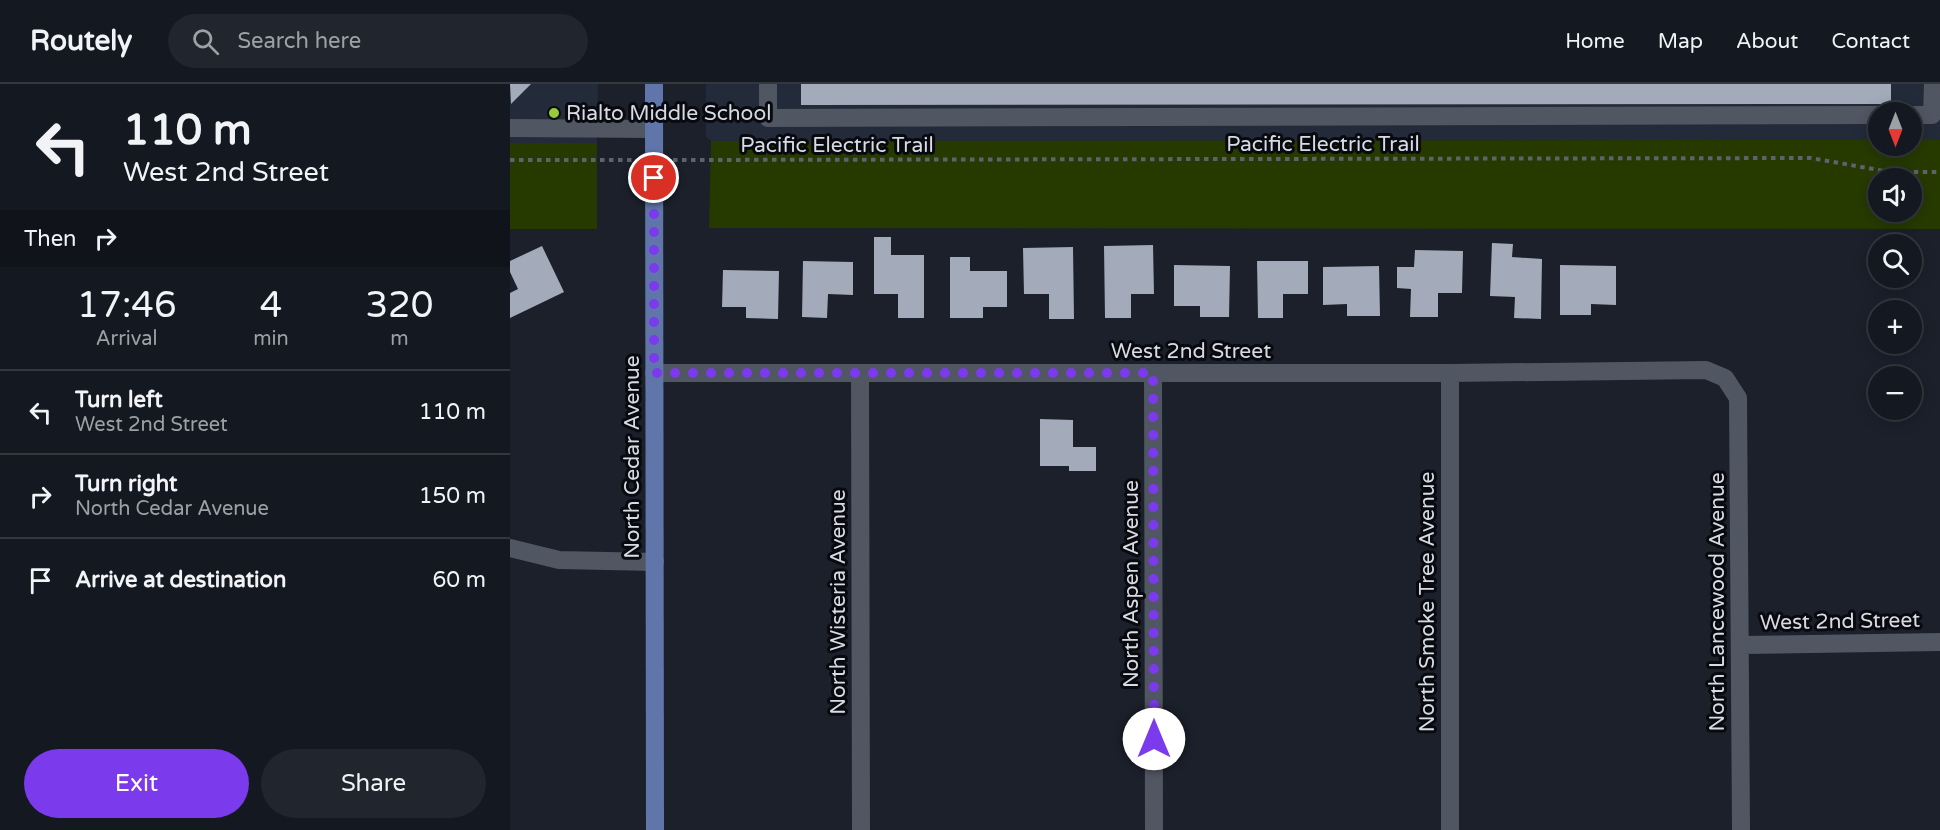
<!DOCTYPE html>
<meta charset="utf-8">
<style>
:root{--surface:#141820;--page:#21252d;--text:#f1f3f6;--muted:#9da0a5;--line:#33373e;--accent:#7c3aed}
body{margin:0;font-family:"Varela Round",sans-serif;background:var(--page);color:var(--text);height:100vh;display:flex;flex-direction:column;font-size:22px;white-space:nowrap}
*{box-sizing:border-box;margin:0}
p{font-size:20px;color:var(--muted)}
.icon{flex:none;width:33px;height:33px;fill:none;stroke:currentColor;stroke-width:2;stroke-linecap:round;stroke-linejoin:round}
.map{position:relative;flex:1;overflow:hidden}
.side{display:flex;flex-direction:column;background:var(--surface);width:510px}
.side>*{flex:none}
.guide{background:#141820;color:var(--text);overflow:hidden}
.needle{width:39px;rotate:180deg}
.controls{position:absolute;left:1358px;top:18px;display:grid;gap:12px}
.controls a{display:grid;place-items:center;width:54px;height:54px;border-radius:50%;background:var(--surface);box-shadow:0 3px 15px #0003,0 0 0 2px var(--line);font-size:30px}
.pin{position:absolute;display:grid;place-items:center;width:51px;height:51px;color:#fff;margin:-26px;border:3px solid #fff;border-radius:50%;box-shadow:0 2px 6px #0007}
.me{position:absolute;width:66px;margin:-33px;rotate:0deg;stroke-linejoin:round;filter:drop-shadow(0 0 4px #0008)}
.turn{display:flex;align-items:center;gap:21px;height:126px;padding:0 24px;font-size:27px}
.turn .icon{width:78px;height:78px;stroke-width:2.5}
.turn b{display:block;font-size:42px;line-height:51px}
.then{display:flex;align-items:center;height:57px;padding:0 24px;background:#0003;gap:12px;font-size:22px}
.eta{display:flex;justify-content:space-evenly;align-items:center;height:102px;text-align:center}
.eta b{font-size:36px;font-weight:600;line-height:42px}
.button{display:flex;gap:12px;margin-top:auto;padding:12px 24px}
.button a{flex:1;height:69px;border-radius:36px;background:var(--accent);color:#fff;font-size:24px;font-weight:600;line-height:69px;text-align:center}
.button a+a{background:var(--page);color:var(--text)}
ul{padding:0;list-style:none}
li{display:flex;align-items:center;gap:18px;height:84px;padding:0 24px;border-top:2px solid var(--line)}
li div{flex:1}
li b{display:block;font-size:22px}
li em{font-style:normal}
header{display:flex;align-items:center;gap:36px;box-sizing:border-box;height:84px;padding:0 30px;background:var(--surface);border-bottom:2px solid var(--line)}
header strong{font-size:28px}
nav{display:flex;gap:33px;margin-inline-start:auto;font-size:21px}
.search{width:420px;height:54px;background:var(--page);display:flex;align-items:center;gap:15px;box-sizing:border-box;padding:0 21px;border-radius:33px;color:var(--muted);font-size:22px}
main{display:flex;flex:1;min-height:0}
.map>svg:first-child{display:block}
.built{fill:#232a39}
.green{fill:#263a00;fill-rule:evenodd}
.building{fill:#a3aab9}
.lines{fill:none;stroke-linecap:round;stroke-linejoin:round}
.path{stroke:#5e626c;stroke-width:4;stroke-dasharray:4.5 4.5;stroke-linecap:butt}
.minor{stroke:#505662;stroke-width:18}
.major{stroke:#6076ab;stroke-width:18}
.route{stroke:#7c3aed;stroke-width:10;stroke-dasharray:0 18}
.poi-dot{fill:#96cc39;stroke:#080a0f;stroke-width:2}
.labels{text-anchor:middle;stroke-width:6;stroke-linejoin:round;paint-order:stroke}
.poi-label{font-size:21px;fill:#d8dbe3;stroke:#080a0f;text-anchor:start}
.street-label{font-size:21px;fill:#d8dbe3;stroke:#080a0f}
</style>
<header>
<strong>Routely</strong>
<div class="search"><svg class="icon" aria-label="search" viewBox="0 0 24 24"><circle cx="10" cy="10" r="6"/><path d="M15 15l6 6"/></svg>Search here</div>
<nav><a>Home</a><a>Map</a><a>About</a><a>Contact</a></nav>
</header>
<main>
<section class="side">
<div class="guide">
<div class="turn"><svg class="icon" aria-label="left" viewBox="0 0 24 24"><path d="M17 20v-9H6M10 6l-5 5 5 5"/></svg><div><b>110 m</b>West 2nd Street</div></div>
<div class="then">Then<svg class="icon" aria-label="right" viewBox="0 0 24 24"><path d="M7 20v-9h11M14 6l5 5-5 5"/></svg></div>
</div>
<div class="eta">
<div><b>17:46</b><p>Arrival</p></div>
<div><b>4</b><p>min</p></div>
<div><b>320</b><p>m</p></div>
</div>
<ul>
<li><svg class="icon" aria-label="left" viewBox="0 0 24 24"><path d="M17 20v-9H6M10 6l-5 5 5 5"/></svg><div><b>Turn left</b><p>West 2nd Street</p></div><em>110 m</em></li>
<li><svg class="icon" aria-label="right" viewBox="0 0 24 24"><path d="M7 20v-9h11M14 6l5 5-5 5"/></svg><div><b>Turn right</b><p>North Cedar Avenue</p></div><em>150 m</em></li>
<li><svg class="icon" aria-label="arrive" viewBox="0 0 24 24"><path d="M6 21V4h12l-3 4 3 4H6"/></svg><div><b>Arrive at destination</b></div><em>60 m</em></li>
</ul>
<div class="button"><a>Exit</a><a>Share</a></div>
</section>
<div class="map">
<svg width="1430" height="746" viewBox="0 0 1430 746">
<rect width="100%" height="100%" fill="#1b202b"/>
<path class="built" d="M0,0H88L87,59H0Z
M196,0H1430V56H1401V28H1368V56L201,57L196,53Z"/>
<path class="green" d="M1368,56V62H1401V56H1430V145L199,144L201,57ZM1368,94H1401V128H1368Z
M0,59H87V145H0Z"/>
<path class="building" d="M0,0H21L1,20Z
M291,0H1381V20L291,21Z
M364,153H381V171H414V234H388V210H364Z
M982,159L1003,160L1002,173L1032,175L1031,235L1004,234L1005,213L980,212Z
M643,161L644,210H621V234H595L594,162Z
M32,162L54,208L0,234V209L8,205L0,188V177Z
M563,163L564,235H539V210H514L513,164Z
M905,166L953,167L952,209H928V233H900L901,205L887,204V183H904Z
M440,173H460V187H497V223H473V234H440Z
M293,177L343,178V211L318,210L317,234L292,233Z
M747,177H798V210H773V234H748Z
M664,181L720,182L719,233H690V222H664Z
M1050,181L1106,182V221L1081,220V231H1050Z
M869,182L870,232H837V220L813,221V183Z
M213,186L269,187L268,235L236,234V223H212Z
M530,335L563,336V363H586V387H559V382H530Z"/>
<g class="lines">
<path class="path" d="M0,76H126
M163,76L1301,74L1380,88H1430"/>
<path class="minor" d="M258,0V34L1368,31
M1401,31H1422L1423,0
M0,44L144,45
M144,289H940L1196,286L1215,294L1228,314L1231,746
M643,289L644,746
M940,289V746
M350,290L351,746
M0,464L49,476L145,478
M1231,561L1430,558"/>
<path class="major" d="M144,0L145,746"/>
</g>
<g class="lines">
<path class="route" d="M144,94V289H643L644,655"/>
</g>
<circle class="poi-dot" cx="44" cy="29" r="6"/>
<g class="labels">
<g class="poi-label">
<text x="56" y="36">Rialto Middle School</text>
</g>
<g class="street-label">
<text x="813" y="67">Pacific Electric Trail</text>
<text x="327" y="68">Pacific Electric Trail</text>
<text x="681" y="274">West 2nd Street</text>
<text transform="translate(122 373) rotate(-90)" y="7">North Cedar Avenue</text>
<text transform="translate(621 500) rotate(-90)" y="7">North Aspen Avenue</text>
<text transform="translate(328 518) rotate(-90)" y="7">North Wisteria Avenue</text>
<text transform="translate(917 518) rotate(-90)" y="7">North Smoke Tree Avenue</text>
<text transform="translate(1207 518) rotate(-90)" y="7">North Lancewood Avenue</text>
<text transform="translate(1330 537) rotate(-1)" y="7">West 2nd Street</text>
</g>
</g>
</svg>
<div class="controls">
<a><svg class="needle" viewBox="-14 -14 28 28"><path d="M0-13l5 13h-10z" fill="#e53935"/><path d="M0 13l5-13h-10z" fill="#9da0a5"/></svg></a>
<a><svg class="icon" aria-label="sound" viewBox="0 0 24 24"><path d="M4 9h4l5-4v14l-5-4H4zM17 9q2 3 0 6"/></svg></a>
<a><svg class="icon" aria-label="search" viewBox="0 0 24 24"><circle cx="10" cy="10" r="6"/><path d="M15 15l6 6"/></svg></a>
<a>+</a>
<a>−</a>
</div>
<div class="pin" style="left:144px;top:94px;background:#d93025"><svg class="icon" aria-label="arrive" viewBox="0 0 24 24"><path d="M6 21V4h12l-3 4 3 4H6"/></svg></div>
<svg class="me" style="left:644px;top:655px" viewBox="-20 -20 40 40"><circle r="19" fill="#fff"/><path d="M0-13L10 11 0 6-10 11z" fill="#7c3aed"/></svg>
</div>
</main>
